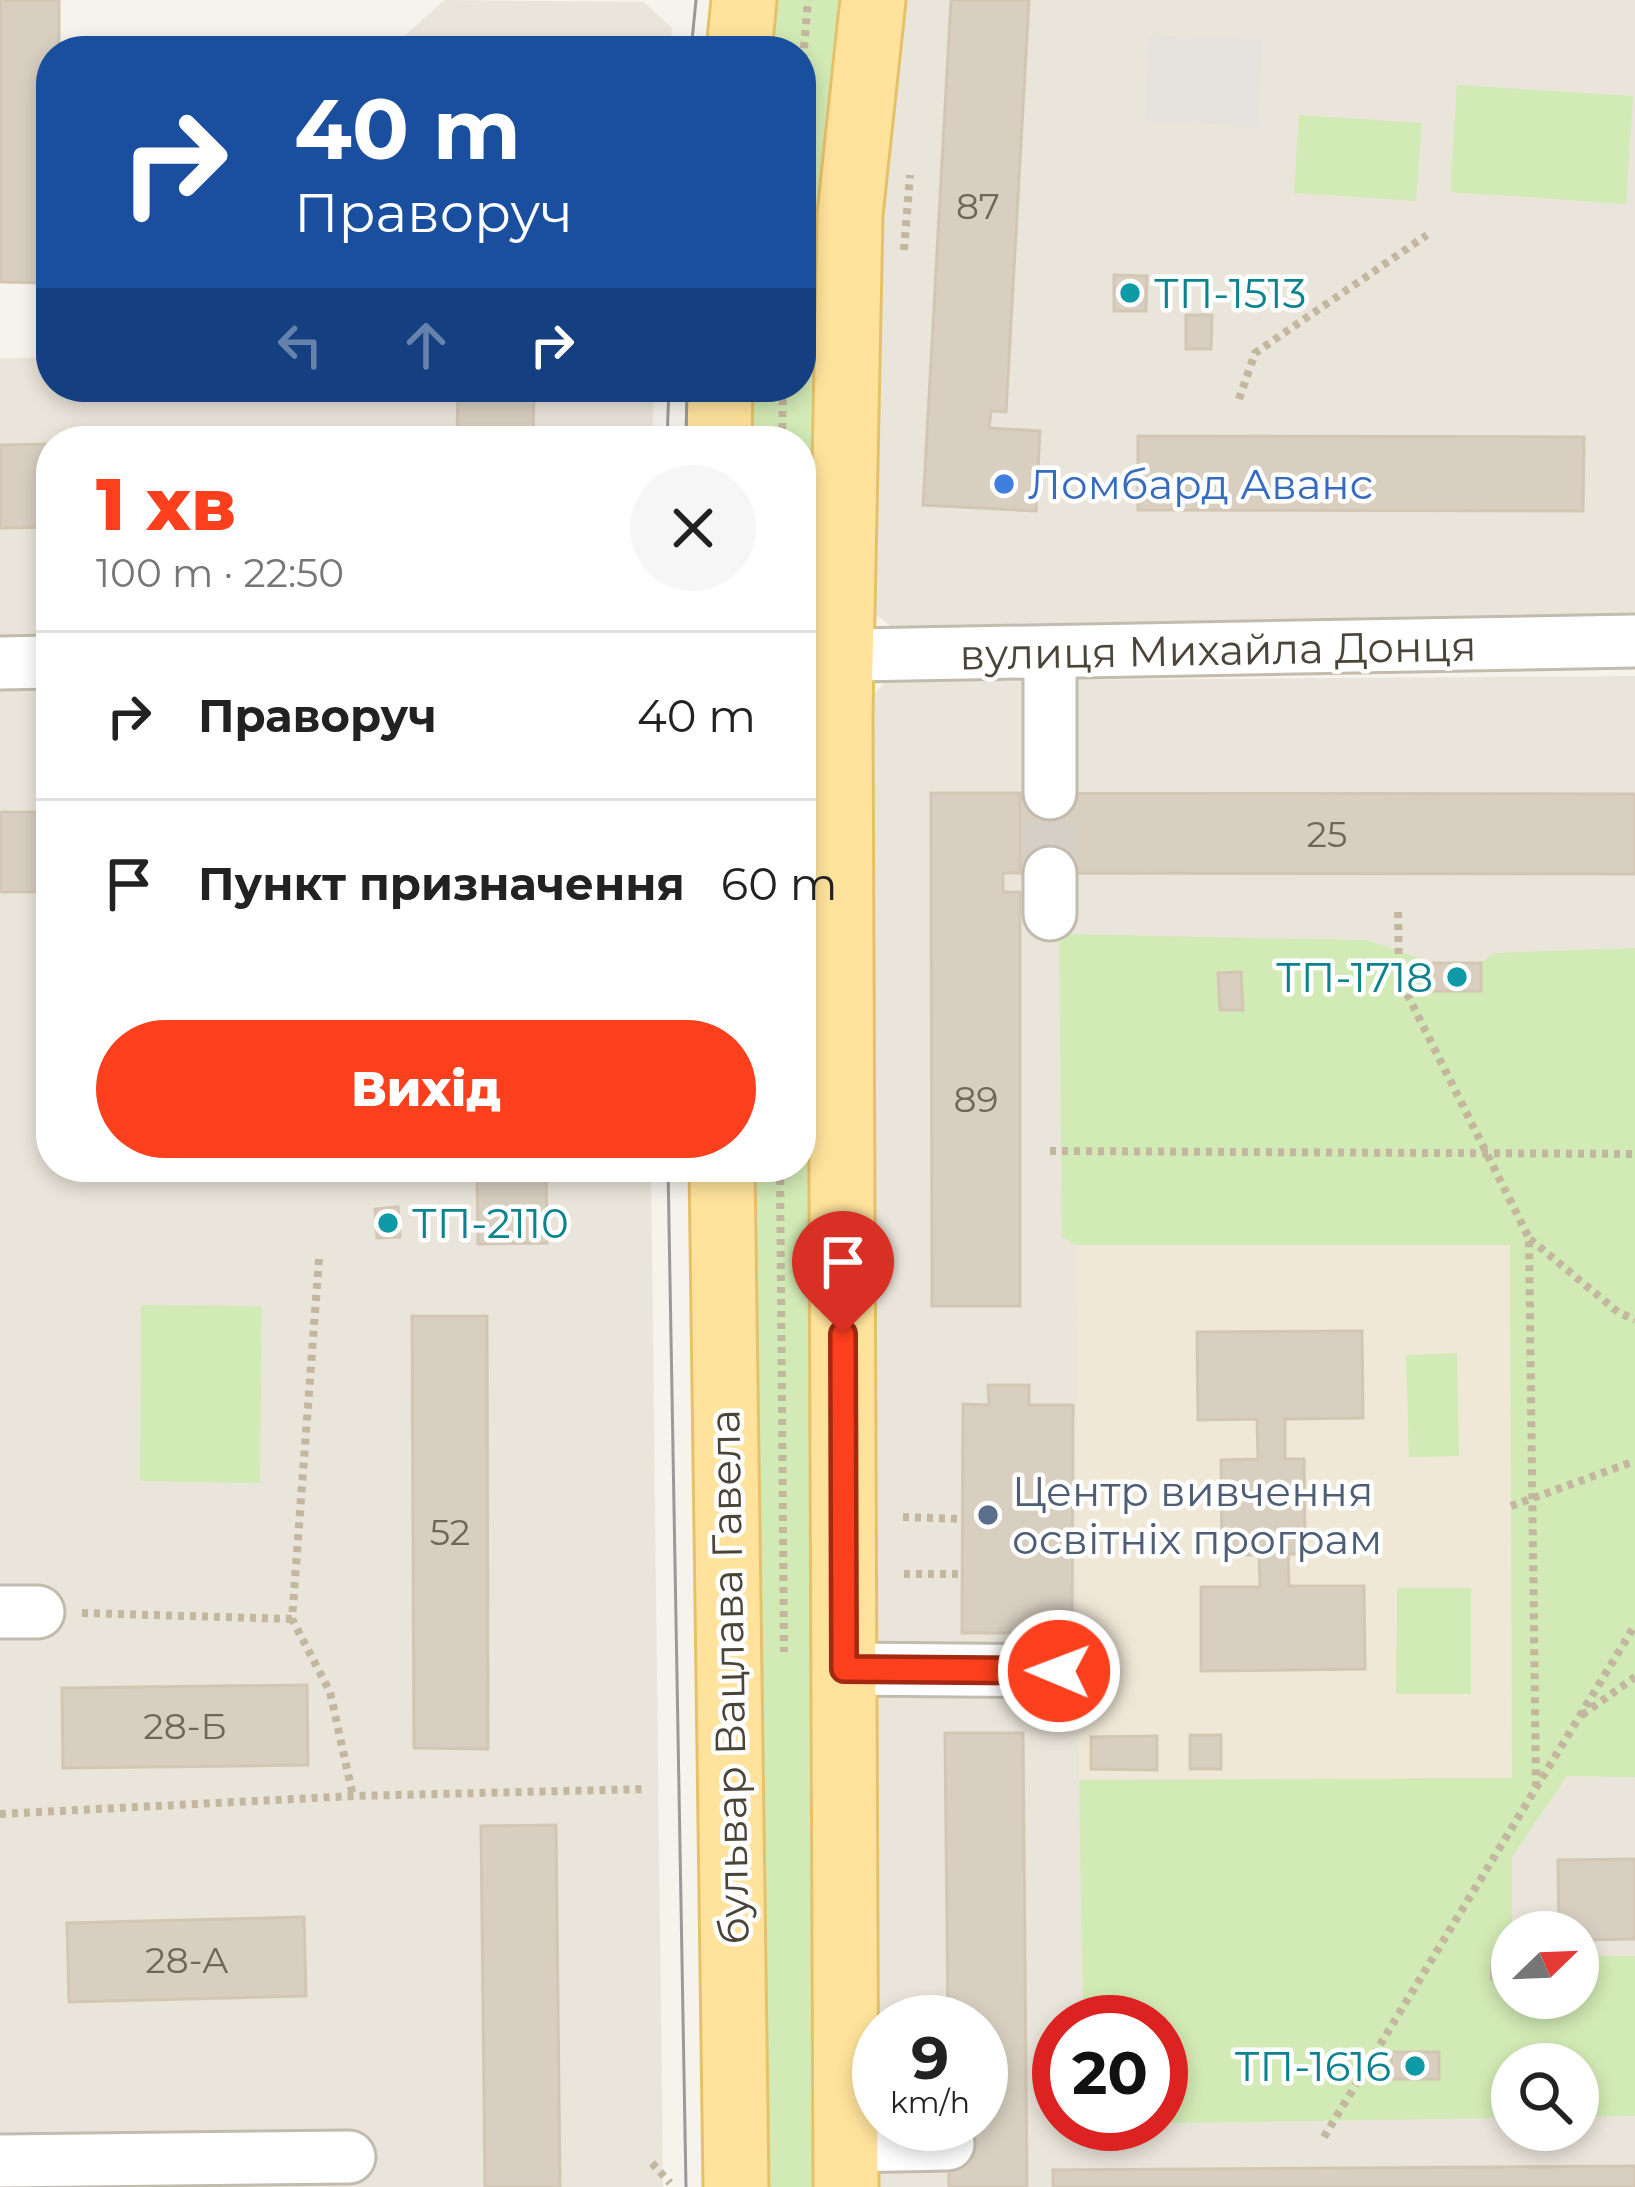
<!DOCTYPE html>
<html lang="uk">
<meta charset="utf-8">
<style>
:root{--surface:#fff;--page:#f6f6f6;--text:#222;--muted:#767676;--line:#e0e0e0;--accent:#fc3f1d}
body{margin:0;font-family:Montserrat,sans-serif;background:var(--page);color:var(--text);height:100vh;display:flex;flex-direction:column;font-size:45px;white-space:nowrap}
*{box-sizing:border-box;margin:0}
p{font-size:39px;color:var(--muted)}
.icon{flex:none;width:66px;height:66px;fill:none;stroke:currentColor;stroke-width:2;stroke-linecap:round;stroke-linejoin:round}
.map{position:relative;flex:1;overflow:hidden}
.sheet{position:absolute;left:36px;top:426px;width:780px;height:756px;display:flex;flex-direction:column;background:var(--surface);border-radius:48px;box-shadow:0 6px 18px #0003}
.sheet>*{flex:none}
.banner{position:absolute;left:36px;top:36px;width:780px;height:366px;border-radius:48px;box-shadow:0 6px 18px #0003;background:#1a4fa0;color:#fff;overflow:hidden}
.needle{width:78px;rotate:67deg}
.controls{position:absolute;left:1491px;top:1911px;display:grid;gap:24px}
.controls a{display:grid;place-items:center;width:108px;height:108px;border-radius:50%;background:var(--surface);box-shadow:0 6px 18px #0003;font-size:60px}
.speed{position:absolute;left:852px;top:1995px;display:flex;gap:24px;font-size:60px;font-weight:700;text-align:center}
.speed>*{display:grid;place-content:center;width:156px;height:156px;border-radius:50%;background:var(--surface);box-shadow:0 6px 18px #0003;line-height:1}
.speed small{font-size:30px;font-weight:400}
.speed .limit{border:18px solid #d22;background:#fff;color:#111}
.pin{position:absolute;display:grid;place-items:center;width:102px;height:102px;color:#fff;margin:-123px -51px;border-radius:50% 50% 50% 0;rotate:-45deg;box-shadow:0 0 12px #0007}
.pin .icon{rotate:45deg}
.me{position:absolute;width:132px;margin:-66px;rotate:271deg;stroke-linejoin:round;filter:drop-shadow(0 0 9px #0008)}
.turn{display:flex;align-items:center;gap:42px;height:252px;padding:0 60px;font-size:54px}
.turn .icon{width:156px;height:156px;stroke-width:2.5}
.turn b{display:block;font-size:84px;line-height:102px}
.lanes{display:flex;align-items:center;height:114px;padding:0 60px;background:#0003;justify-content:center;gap:60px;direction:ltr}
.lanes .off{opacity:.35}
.round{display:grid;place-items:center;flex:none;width:126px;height:126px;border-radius:63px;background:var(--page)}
.head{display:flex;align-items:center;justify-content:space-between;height:204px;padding:0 60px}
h1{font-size:72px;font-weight:800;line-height:90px;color:var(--accent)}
.button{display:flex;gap:24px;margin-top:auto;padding:24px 60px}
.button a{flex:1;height:138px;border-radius:72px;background:var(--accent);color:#fff;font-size:48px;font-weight:800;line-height:138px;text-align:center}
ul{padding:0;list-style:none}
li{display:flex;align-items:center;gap:36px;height:168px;padding:0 60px;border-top:3px solid var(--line)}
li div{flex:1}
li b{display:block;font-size:45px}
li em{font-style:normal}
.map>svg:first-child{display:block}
.residential{fill:#eae5da;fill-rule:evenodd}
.industrial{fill:#e6e2dd}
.education{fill:#efe8d6}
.green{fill:#d2eab5}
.building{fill:#d8cfc1;stroke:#d3c7b4;stroke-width:3}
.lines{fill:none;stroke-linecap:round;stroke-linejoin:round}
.minor-tunnel{stroke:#d4d0c8;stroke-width:51;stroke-dasharray:51 26;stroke-linecap:butt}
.minor-casing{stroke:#c2bbae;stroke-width:57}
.major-casing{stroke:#e6c16a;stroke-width:69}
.path{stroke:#c4b79f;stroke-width:8;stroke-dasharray:6 6;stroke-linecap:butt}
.minor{stroke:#fff;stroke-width:51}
.major{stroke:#ffe39c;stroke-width:63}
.tram{stroke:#9a9a9a;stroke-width:3}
.route-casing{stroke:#a42913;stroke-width:30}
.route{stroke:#fc3f1d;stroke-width:21}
.culture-dot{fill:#0f9aa8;stroke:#fff;stroke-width:4.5}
.shop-dot{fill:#3f7fe0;stroke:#fff;stroke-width:4.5}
.service-dot{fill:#5c6f8a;stroke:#fff;stroke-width:4.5}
.labels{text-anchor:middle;stroke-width:9;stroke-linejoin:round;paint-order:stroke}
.number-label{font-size:36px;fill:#6e675b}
.culture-label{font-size:42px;fill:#0d838f;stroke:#fff;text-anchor:start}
.shop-label{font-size:42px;fill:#366cbe;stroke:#fff;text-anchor:start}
.street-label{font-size:42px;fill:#4b4439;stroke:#fff}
.service-label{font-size:42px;fill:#4e5e75;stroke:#fff;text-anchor:start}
</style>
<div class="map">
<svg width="1635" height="2187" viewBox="0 0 1635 2187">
<rect width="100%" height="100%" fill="#f6f3ec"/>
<path class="residential" d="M445,0L644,2L672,28L671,51H387Z
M894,0H1635V632L902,634L870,611L869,226Z
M51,348V387H654L652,441H51V647H0V358H40Z
M1635,676V2187H879L866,702L886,681ZM1512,1932H1578V1998H1512ZM879,2022H981V2124H879ZM1059,2022H1161V2124H1059ZM1512,2064H1578V2130H1512Z
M51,681V1167H651L663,2187H0V682Z"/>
<path class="industrial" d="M1149,35L1262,40L1258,126L1145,121Z"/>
<path class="education" d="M1510,1244L1512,1779L1079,1780L1076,1245Z"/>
<path class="green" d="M767,0H852L820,628L801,637V441H743L744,387H801V51H762Z
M1457,85L1633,96L1626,204L1450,192Z
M1299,115L1422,123L1416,201L1294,193Z
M801,692H812L834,2187H758L747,1167H801Z
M1059,934L1367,940L1433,963L1434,991H1481V963L1494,953L1635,948V1777L1567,1776L1512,1857V1998H1578V1956H1635V2116L1578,2117V2064H1512V2118L1161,2123V2022H1083L1079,1780L1512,1778L1510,1245H1076L1062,1237Z
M141,1305L262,1306L260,1483L140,1481Z
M1457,1353L1459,1456L1409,1457L1406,1355Z
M1397,1588H1471V1694H1396Z"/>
<path class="building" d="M0,0H59V51H51V283L0,282Z
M951,0H1029L1006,412L991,411L989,428L1040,431L1036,511L923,505Z
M1114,275L1147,276L1146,311H1114Z
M1186,315H1212L1211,349H1186Z
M458,387H534L533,441H457Z
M1138,436L1584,437L1583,511L1138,510Z
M51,444V527L0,528V445Z
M931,793H1020V873H1003V892H1020V1306H932Z
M1020,793L1635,794V874L1020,873Z
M0,812H51V892H0Z
M1433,963H1481V991H1434Z
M1241,972L1243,1010H1220L1218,973Z
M477,1167H546L547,1243L478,1244Z
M398,1207L400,1237L377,1238L375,1209Z
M412,1316H487L488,1749L414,1748Z
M1362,1331L1363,1418L1285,1419V1459H1304L1305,1554H1288L1289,1586H1364L1365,1669L1201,1671V1587H1260L1259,1555H1222L1221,1460L1258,1459L1257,1419L1198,1420L1197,1332Z
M988,1385H1029V1405H1073L1072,1633H962L963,1404L989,1405Z
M307,1685L308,1765L63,1768L62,1688Z
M945,1733H1023L1027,2187H949L948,2124H981V2022H948Z
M1190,1735H1221V1769H1190Z
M1157,1736V1770L1091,1769V1737Z
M556,1825L560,2187H485L481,1826Z
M1635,1859V1939L1578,1940V1932H1559L1558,1860Z
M304,1917L306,1996L69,2002L67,1923Z
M1492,1961L1512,1963V1981L1491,1979Z
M1392,2052H1439V2079H1391Z
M1635,2166V2187H1053V2170Z"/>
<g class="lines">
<path class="minor-tunnel" d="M1050,873V793"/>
<g class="minor-casing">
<path id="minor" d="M1050,654V793
M801,656L1635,641
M0,663L51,662
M1050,873V914
M0,1612H38
M844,1669L1059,1671
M846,2146L948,2144
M0,2161L349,2157"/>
</g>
<g class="major-casing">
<path id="major" d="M739,51L744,0
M719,441L720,387
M722,1167L736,2187
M846,2187L840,713L850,214L873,0"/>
</g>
<path class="path" d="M413,43L657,48
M801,84L808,0
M904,250L910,175
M1239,399L1255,353L1427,235
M782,441L783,387
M1398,912L1399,978L1529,1238L1536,1786
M1050,1151L1635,1154
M780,1167L784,1652
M1530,1239L1618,1312L1635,1320
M319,1259L292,1619L330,1692L353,1796
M1511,1506L1635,1461
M903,1517L962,1519
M904,1574H962
M82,1613L292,1619
M1582,1715L1635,1677
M0,1814L353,1796L647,1789
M1324,2137L1635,1625
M652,2163L670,2183"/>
<use href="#minor" class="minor"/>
<use href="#major" class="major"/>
<path class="tram" d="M691,51L696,0
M667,441L669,387
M686,441L687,387
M668,1167L686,2187"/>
</g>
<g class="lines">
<g class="route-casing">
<path id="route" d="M843,1334L844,1669L1059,1671"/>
</g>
<use href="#route" class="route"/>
</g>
<g class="culture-dot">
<circle cx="1130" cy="293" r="12"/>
<circle cx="1457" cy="977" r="12"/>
<circle cx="388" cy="1223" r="12"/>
<circle cx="1415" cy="2066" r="12"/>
</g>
<circle class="shop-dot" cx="1004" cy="484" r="12"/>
<circle class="service-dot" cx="988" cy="1515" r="12"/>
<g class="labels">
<g class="number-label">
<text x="978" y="219">87</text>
<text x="1327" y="847">25</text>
<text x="976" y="1112">89</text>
<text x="450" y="1545">52</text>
<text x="185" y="1739">28-Б</text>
<text x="187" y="1973">28-А</text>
</g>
<g class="culture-label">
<text x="1154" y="308">ТП-1513</text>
<text x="1433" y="992" text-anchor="end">ТП-1718</text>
<text x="412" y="1238">ТП-2110</text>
<text x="1391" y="2081" text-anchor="end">ТП-1616</text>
</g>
<g class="shop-label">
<text x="1028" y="499">Ломбард Аванс</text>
</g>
<g class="street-label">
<text transform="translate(1218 650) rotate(-1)" y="15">вулиця Михайла Донця</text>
<text transform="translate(729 1677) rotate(-91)" y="15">бульвар Вацлава Гавела</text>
</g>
<g class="service-label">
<text x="1012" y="1506">Центр вивчення<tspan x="1012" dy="48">освітніх програм</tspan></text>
</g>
</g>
</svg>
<div class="controls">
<a><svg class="needle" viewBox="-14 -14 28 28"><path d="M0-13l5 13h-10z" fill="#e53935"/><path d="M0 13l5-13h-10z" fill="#767676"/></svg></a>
<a><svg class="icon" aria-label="search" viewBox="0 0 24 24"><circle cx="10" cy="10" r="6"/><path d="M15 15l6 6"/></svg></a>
</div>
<div class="speed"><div>9<small>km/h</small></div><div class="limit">20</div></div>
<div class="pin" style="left:843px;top:1334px;background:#d93025"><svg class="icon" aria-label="arrive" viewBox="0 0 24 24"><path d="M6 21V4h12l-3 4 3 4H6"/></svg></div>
<svg class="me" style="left:1059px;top:1671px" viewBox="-20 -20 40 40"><circle r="17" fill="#fc3f1d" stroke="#fff" stroke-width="3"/><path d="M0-11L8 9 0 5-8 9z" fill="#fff"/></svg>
<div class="banner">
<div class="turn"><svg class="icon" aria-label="right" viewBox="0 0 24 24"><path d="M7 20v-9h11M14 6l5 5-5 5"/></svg><div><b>40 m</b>Праворуч</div></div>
<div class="lanes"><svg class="icon off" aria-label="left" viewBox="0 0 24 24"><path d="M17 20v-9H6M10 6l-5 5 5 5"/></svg><svg class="icon off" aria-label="ahead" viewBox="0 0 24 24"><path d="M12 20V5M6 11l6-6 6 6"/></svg><svg class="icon" aria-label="right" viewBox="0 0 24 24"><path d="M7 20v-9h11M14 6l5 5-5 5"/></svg></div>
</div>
<section class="sheet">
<div class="head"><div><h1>1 хв</h1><p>100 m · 22:50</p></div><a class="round"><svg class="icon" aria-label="close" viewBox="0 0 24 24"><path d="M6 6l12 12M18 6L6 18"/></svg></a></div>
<ul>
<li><svg class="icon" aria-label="right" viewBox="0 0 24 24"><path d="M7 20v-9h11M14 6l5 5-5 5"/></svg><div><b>Праворуч</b></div><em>40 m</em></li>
<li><svg class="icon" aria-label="arrive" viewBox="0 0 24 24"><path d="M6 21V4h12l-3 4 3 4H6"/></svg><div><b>Пункт призначення</b></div><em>60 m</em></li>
</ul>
<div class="button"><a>Вихід</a></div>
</section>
</div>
